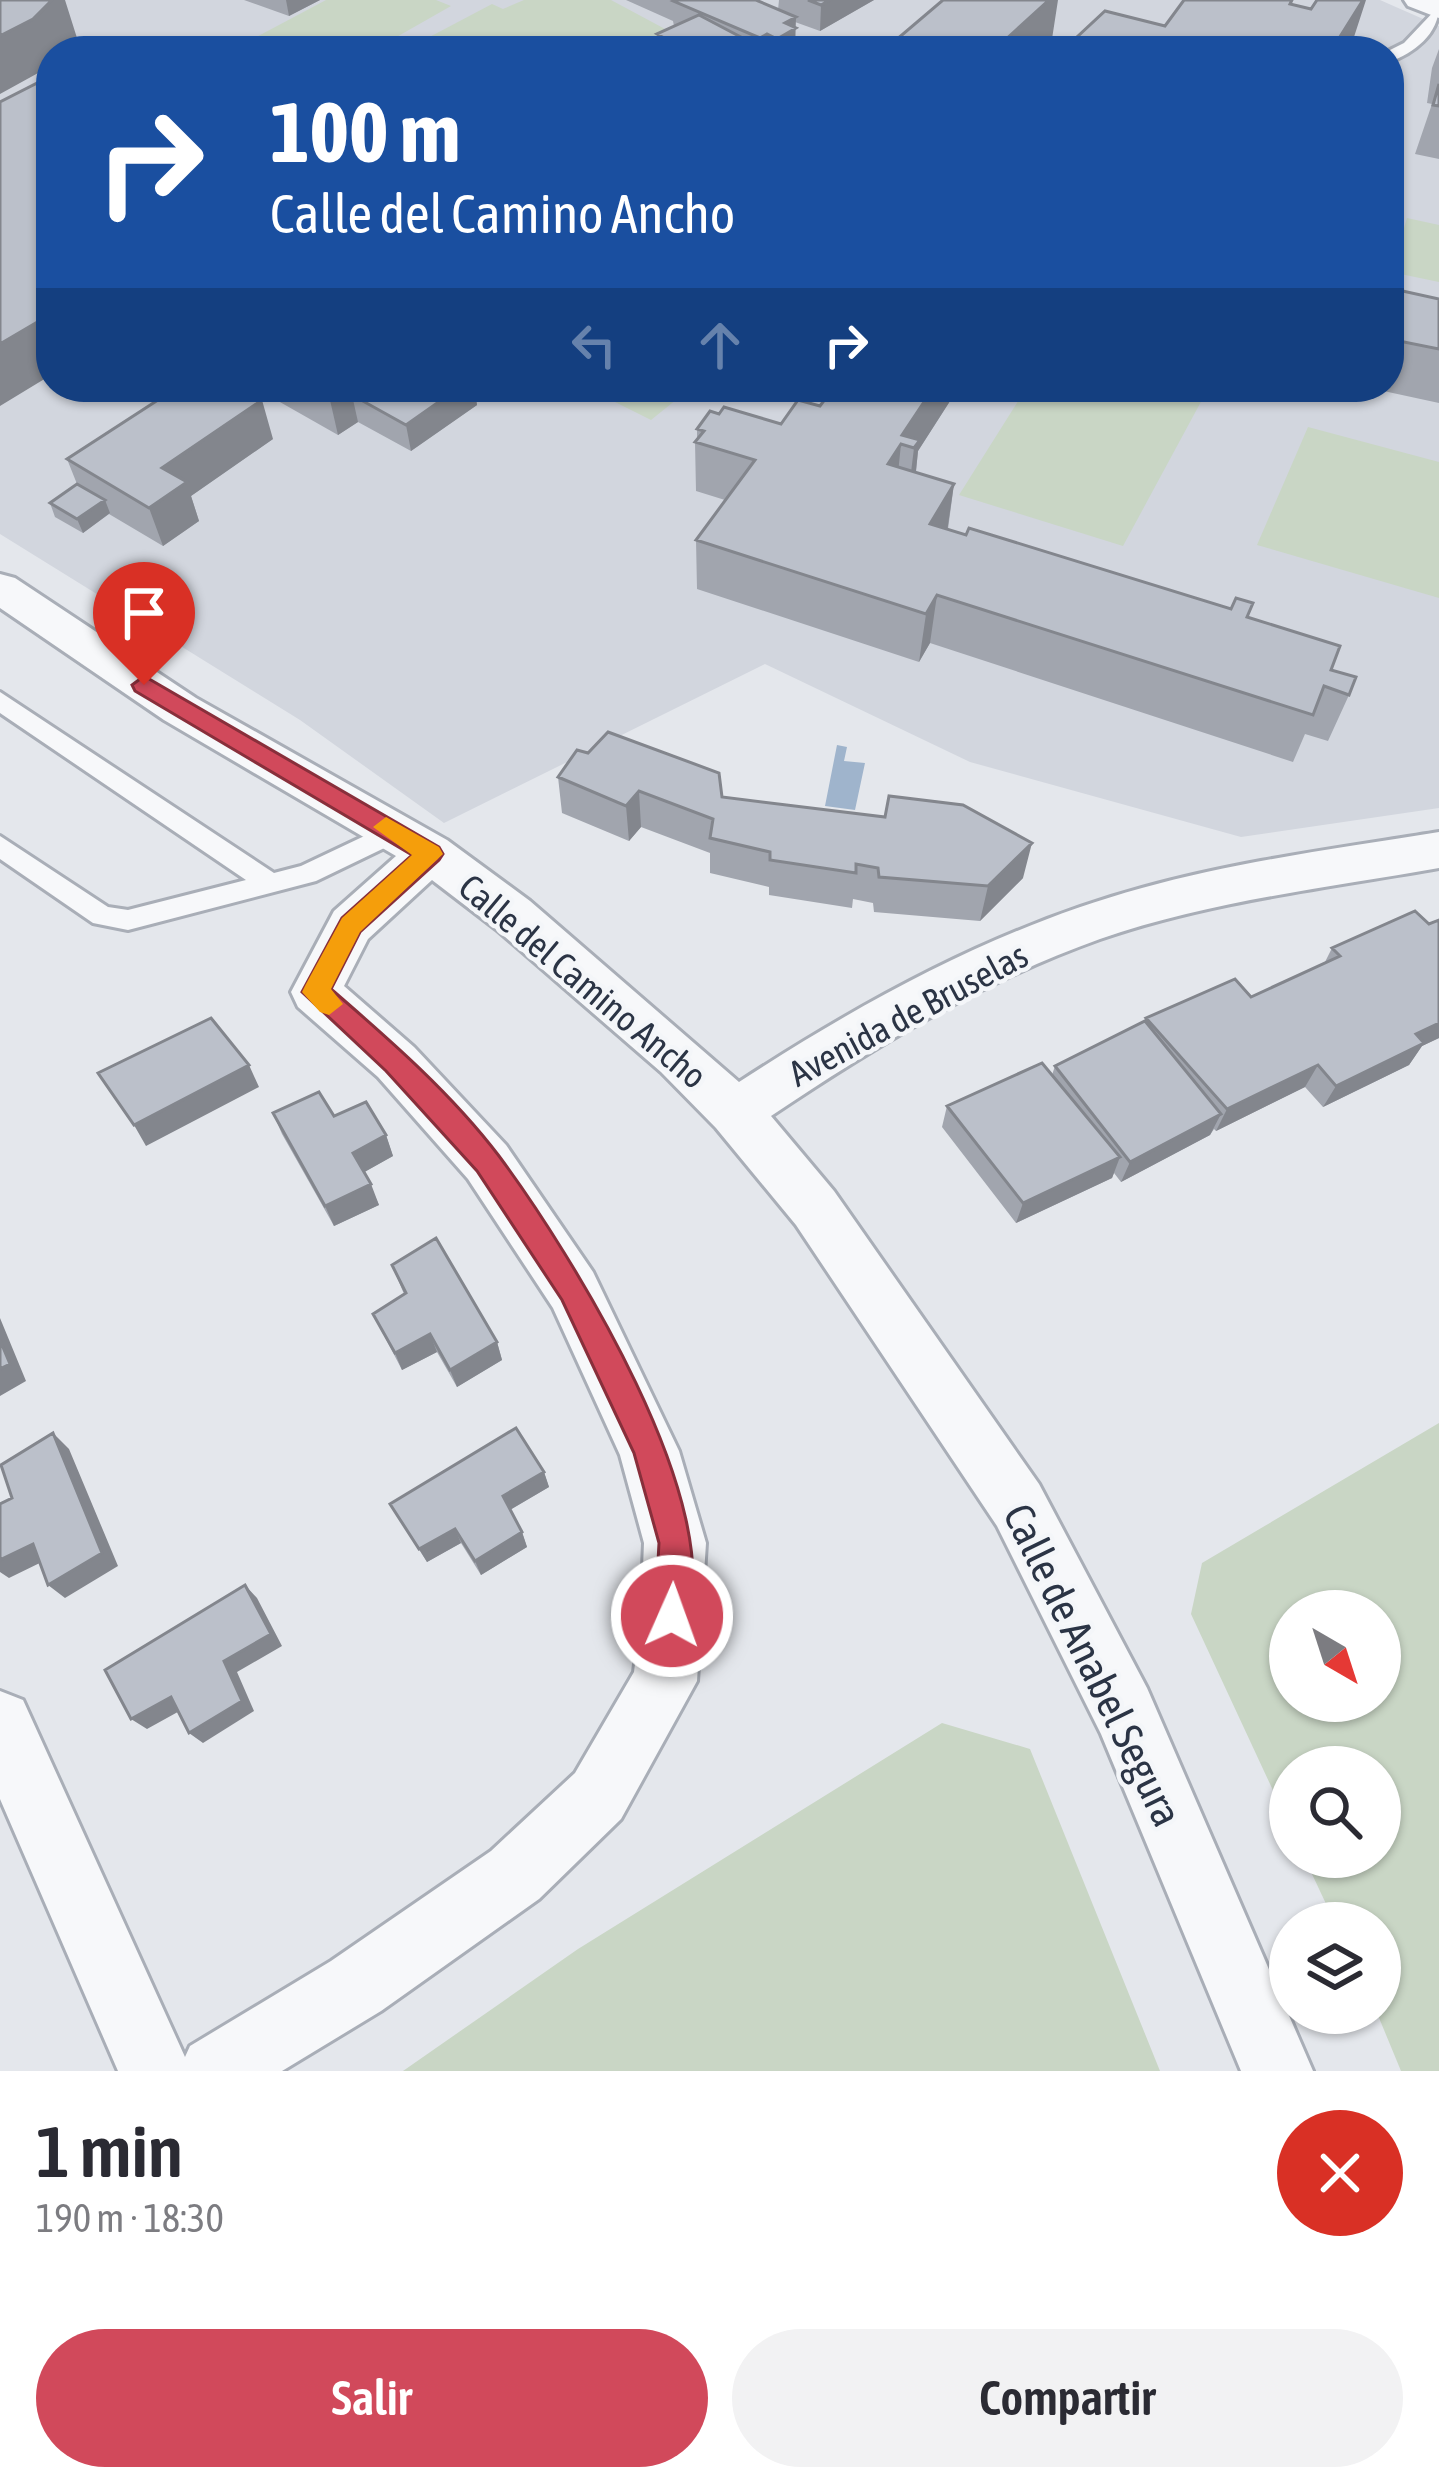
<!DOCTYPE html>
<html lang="es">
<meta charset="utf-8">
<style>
:root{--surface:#fff;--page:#f2f2f3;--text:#2b2b33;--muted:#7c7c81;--accent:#d1495b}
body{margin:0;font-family:"Asap Condensed",sans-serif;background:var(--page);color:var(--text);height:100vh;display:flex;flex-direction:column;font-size:45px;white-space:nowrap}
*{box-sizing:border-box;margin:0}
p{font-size:39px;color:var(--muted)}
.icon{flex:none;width:66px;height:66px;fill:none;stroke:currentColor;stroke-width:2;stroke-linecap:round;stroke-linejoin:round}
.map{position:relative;height:2071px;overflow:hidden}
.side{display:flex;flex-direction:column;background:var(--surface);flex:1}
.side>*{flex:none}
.hud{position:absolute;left:36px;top:36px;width:1368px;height:366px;border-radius:48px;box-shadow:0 3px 9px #0004;background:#1a4fa0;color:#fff;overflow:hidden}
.needle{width:78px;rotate:141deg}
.buttons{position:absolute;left:1269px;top:1590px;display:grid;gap:24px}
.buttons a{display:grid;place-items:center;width:132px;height:132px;border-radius:50%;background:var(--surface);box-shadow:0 3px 9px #0004;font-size:60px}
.pin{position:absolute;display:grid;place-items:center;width:102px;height:102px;color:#fff;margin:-123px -51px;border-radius:50% 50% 50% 0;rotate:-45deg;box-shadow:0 0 12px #0007}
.pin .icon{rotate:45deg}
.me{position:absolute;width:132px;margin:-66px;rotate:2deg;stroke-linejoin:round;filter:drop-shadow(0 0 9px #0008)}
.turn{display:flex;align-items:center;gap:42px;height:252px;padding:0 36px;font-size:54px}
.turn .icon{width:156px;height:156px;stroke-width:2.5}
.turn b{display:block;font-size:84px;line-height:102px}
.lanes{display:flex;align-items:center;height:114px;padding:0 36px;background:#0003;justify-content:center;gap:60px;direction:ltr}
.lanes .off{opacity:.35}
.round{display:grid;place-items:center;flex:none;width:126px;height:126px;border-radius:63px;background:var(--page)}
.head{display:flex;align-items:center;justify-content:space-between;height:204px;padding:0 36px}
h1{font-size:72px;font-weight:600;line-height:90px}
.primary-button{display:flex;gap:24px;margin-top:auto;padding:24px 36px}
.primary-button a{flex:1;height:138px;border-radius:72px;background:var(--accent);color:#fff;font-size:48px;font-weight:600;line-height:138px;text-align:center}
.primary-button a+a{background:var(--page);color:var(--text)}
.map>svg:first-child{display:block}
.built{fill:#d2d6de;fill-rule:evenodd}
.green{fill:#c9d6c5;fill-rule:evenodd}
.water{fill:#9fb4cc}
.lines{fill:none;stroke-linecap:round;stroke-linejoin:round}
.service-casing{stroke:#a9aeb7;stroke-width:6}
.minor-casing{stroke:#a9aeb7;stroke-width:6}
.service{fill:#f7f8fa;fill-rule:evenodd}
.minor{fill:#f7f8fa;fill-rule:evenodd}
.wall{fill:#a1a5ae}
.shaded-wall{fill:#83868d}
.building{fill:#bbc0ca;stroke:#83868d;stroke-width:3}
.route{fill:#d1495b;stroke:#882f3b;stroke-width:3}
.slow{fill:#f59e0b}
.labels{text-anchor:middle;stroke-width:9;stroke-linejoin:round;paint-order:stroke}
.street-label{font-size:36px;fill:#2b3445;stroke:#f4f6f9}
.near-street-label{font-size:42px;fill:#2b3445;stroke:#f4f6f9}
</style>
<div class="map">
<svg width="1439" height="2071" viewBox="0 0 1439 2071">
<rect width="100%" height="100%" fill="#e4e7ec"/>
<path class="built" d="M0,0H1380L1439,26V808L1241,837L970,762L765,664L444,823L300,720L0,534ZM51,51H1389V387H51Z"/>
<path class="green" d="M326,0H436L451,6L372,51L232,50Z
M524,0H611L680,37L650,51H403L492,4L503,9Z
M1407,218L1439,225V282L1391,272Z
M585,387H692L651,420Z
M1027,387H1164L1203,398L1123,546L959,495Z
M1308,427L1439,462V598L1257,545Z
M1439,1423V2071H1401L1377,2013L1380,1923H1335L1304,1857H1380V1767H1290V1827L1191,1614L1202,1563ZM1290,1611H1380V1701H1290Z
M942,1723L1030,1749L1160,2071H403L578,1949Z"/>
<path class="water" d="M837,745L847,747L844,761L865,763L855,810L825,806Z"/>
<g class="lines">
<g class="service-casing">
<path id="service" d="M1439,6C1439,34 1414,53 1389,62L1388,51L1404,43Z
M0,692L274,873L301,866L394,822L406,832L403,839L316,881L128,930L93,923L0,859V836L108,907L128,910L246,880L0,713Z"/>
</g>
<g class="minor-casing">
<path id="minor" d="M1404,0H1439V18L1408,6Z
M0,574L15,578L196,698L447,840L530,901L739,1082C865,1000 996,928 1142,888C1239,861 1340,848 1439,832V868C1326,888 1209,901 1100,939C982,981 874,1047 771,1116L834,1191L1039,1484L1147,1688L1313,2071H1241L1101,1734L997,1526L796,1225L716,1128L661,1072L496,929L432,880L368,939L344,986L414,1047L506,1145L593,1272L679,1451L706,1543L697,1681L621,1819L539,1899L381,2011L282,2071H118L0,1799V1691L23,1700L185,2057L190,2046L331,1961L491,1851L575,1773L634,1672L641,1616L644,1543L620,1455L553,1308L468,1179L378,1077L298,1007L291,992L334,911L396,856L164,720L0,608Z"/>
</g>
<use href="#service" class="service"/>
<use href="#minor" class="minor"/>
</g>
<path class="wall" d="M244,0H320L289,16Z
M626,0H756L778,10L779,0H874L820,31L795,22V51H657V34L674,26L673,21Z
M1439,49V159L1415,154L1432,104L1427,103L1432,68Z
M1389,288L1439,299V403L1365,387H1389Z
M257,387H474L477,405L411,451L358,422L338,435L257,389Z
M834,387H959L918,451L916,472L954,484L948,529L1248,618L1331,670L1349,695L1328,741L1305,734L1293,762L930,643L919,662L697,589L696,540L725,500L696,491L695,442L697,439V429L781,424L820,406Z
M273,439L191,496L199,521L163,546L109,514L83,533L55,517L50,503L77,484L67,459Z
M558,777L722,797L1023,878L980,921L874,912L873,903L853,899L852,908L769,895V887L710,873V853L641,827L629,841L562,813Z
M1439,920V1038L1422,1046L1409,1065L1323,1107L1305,1087L1216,1131L1214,1129L1210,1135L1121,1182L1114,1173L1112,1178L1016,1223L942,1127L947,1106L1052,1075L1055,1066L1145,1021L1146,1018L1251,997L1324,964L1332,948L1429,924Z
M273,1113L334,1116L386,1135L393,1156L364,1172L379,1205L334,1226L282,1134Z
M392,1265L497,1342L502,1360L457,1387L437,1352L402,1370L373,1314L404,1294Z
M544,1472L549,1487L510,1510L522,1532L527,1547L481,1575L461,1543L427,1562L390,1504Z"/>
<path class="shaded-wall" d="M52,0H65L77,38L64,51H51V65L49,67L0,94V36Z
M286,0H320L289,16Z
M830,0H874L820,31L821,5Z
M1049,0H1058L1052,39L1039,51H993Z
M1363,0H1366L1353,40L1346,51H1331Z
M796,17L795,51H776L777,39L785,23Z
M767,34L766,51H760V38Z
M51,314V375L0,406V344Z
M327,387H409L352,395L358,422L338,435Z
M460,387H474L477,405L411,451L406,425Z
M934,387H959L918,451L914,489L908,497L914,448L902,435Z
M262,400L273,439L191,496L199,521L163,546L149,508L162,468Z
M901,444L896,493L888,464Z
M954,484L947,532L930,524Z
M105,500L110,513L83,533L77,519Z
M937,595L930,643L919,662L926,614Z
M639,791L641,827L629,841L626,806Z
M1032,843L1023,878L980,921L988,886Z
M1439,1023V1038L1422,1046L1409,1065L1323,1107L1336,1086L1416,1034Z
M249,1065L259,1087L146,1146L134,1125Z
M1318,1065L1305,1087L1216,1131L1227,1109Z
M1221,1114L1210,1135L1121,1182L1130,1162Z
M386,1135L393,1156L361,1174L353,1153Z
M1120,1157L1112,1178L1016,1223L1023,1203Z
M371,1184L379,1205L334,1226L325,1206Z
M0,1318L26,1381L0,1396Z
M430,1334L437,1352L402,1370L395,1353Z
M497,1342L502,1360L457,1387L450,1370Z
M53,1433L69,1449L118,1566L65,1598L48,1585Z
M544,1472L549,1487L508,1511L503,1496Z
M455,1529L461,1543L427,1562L419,1549Z
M522,1532L527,1547L481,1575L475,1561Z
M33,1544L50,1558L9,1578L0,1572V1560Z
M245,1585L257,1598L282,1646L237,1672L254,1711L203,1743L189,1733L224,1661Z
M171,1697L185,1708L147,1729L131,1719Z"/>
<path class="building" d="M0,0H52L33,19L0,36Z
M675,0H756L796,17L785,23L796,28L777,39L767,34L760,38L673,1Z
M808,0H830L821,5Z
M943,0H1049L993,51H883Z
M1184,0H1292L1290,4L1311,9L1317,0H1363L1331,51H1062L1105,11L1165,26Z
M699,15L754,44L746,48L752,51H688L657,34Z
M110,46L120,51H100Z
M51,76V291L45,295L51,298V314L0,344V102Z
M1439,84V106L1433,105Z
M1389,288L1439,299V349L1389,339Z
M178,387H239L262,400L162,468L187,482L149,508L67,459Z
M364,387H460L406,425L352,395Z
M834,387H934L902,435L920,440L914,448L901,444L888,464L954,484L930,524L966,535L969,528L1231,609L1236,598L1253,603L1247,617L1340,646L1331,670L1356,677L1349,695L1324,686L1313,715L937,595L926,614L696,540L755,460L695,442L704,431L697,429L710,411L719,414L724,407L781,424L798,400L820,406Z
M77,484L105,500L77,519L50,503Z
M608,732L719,773L722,797L885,817L889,796L963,805L1032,843L988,886L879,877L878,868L856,864V873L770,860V852L710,838L713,819L639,791L626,806L558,777L577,750L588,753Z
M1415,911L1429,924L1439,920V1023L1416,1034L1424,1043L1336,1086L1318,1065L1227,1109L1146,1018L1235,979L1251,997L1340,956L1332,948Z
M211,1018L249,1065L134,1125L98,1073Z
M1145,1021L1221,1114L1130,1162L1055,1066Z
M1042,1063L1120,1157L1023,1203L947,1106Z
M319,1092L334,1116L366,1102L386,1135L353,1153L371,1184L325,1206L273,1113Z
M436,1238L497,1342L450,1370L430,1334L395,1353L373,1314L406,1293L392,1265Z
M0,1340L10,1364L0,1369Z
M516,1428L544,1472L503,1496L522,1532L475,1561L455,1529L419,1549L390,1504Z
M53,1433L102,1553L48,1585L33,1544L0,1560V1504L12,1498L1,1465Z
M245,1585L271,1634L224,1661L242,1701L189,1733L171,1697L131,1719L105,1670Z"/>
<path class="route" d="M144,676L439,847L443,854L439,860L360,932L331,989C390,1040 452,1094 499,1156C569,1250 733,1511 684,1628L672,1633L660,1628L655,1616L659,1543L634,1453L562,1300L477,1171L386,1071L302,992L342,918L412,855L135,691L132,685Z"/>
<path class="slow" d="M386,817L439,847L443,854L360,932L331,989L343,1004L329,1015L320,1012L302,992L306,984L342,918L412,855L373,827Z"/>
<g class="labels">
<g class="street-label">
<text transform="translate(583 981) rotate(40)" y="13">Calle del Camino Ancho</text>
<text transform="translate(908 1014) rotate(-28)" y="13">Avenida de Bruselas</text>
</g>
<g class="near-street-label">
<text transform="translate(1093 1665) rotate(64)" y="15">Calle de Anabel Segura</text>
</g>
</g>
</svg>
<div class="buttons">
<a><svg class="needle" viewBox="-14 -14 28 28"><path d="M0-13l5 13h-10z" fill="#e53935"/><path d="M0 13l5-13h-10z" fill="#7c7c81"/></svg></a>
<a><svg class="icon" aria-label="search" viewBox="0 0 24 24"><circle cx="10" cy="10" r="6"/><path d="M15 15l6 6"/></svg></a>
<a><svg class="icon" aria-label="layers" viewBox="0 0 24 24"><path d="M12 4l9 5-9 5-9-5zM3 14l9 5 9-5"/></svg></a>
</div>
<div class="pin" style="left:144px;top:685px;background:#d93025"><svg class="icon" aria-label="arrive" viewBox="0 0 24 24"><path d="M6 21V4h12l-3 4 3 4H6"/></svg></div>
<svg class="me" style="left:672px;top:1616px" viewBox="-20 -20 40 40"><circle r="17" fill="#d1495b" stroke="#fff" stroke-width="3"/><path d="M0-11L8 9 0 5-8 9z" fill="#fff"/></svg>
<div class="hud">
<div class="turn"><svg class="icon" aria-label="right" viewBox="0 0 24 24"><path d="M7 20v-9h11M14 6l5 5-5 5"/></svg><div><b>100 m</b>Calle del Camino Ancho</div></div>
<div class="lanes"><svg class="icon off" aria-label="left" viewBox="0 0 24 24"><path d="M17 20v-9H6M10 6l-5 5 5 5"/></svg><svg class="icon off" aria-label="ahead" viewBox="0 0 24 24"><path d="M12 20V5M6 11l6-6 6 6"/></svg><svg class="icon" aria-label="right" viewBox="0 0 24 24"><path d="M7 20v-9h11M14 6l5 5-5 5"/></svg></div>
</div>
</div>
<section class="side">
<div class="head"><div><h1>1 min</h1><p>190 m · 18:30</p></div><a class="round" style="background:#d93025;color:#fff"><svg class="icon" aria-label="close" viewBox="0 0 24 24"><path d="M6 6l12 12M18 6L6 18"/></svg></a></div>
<div class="primary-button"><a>Salir</a><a>Compartir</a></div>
</section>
